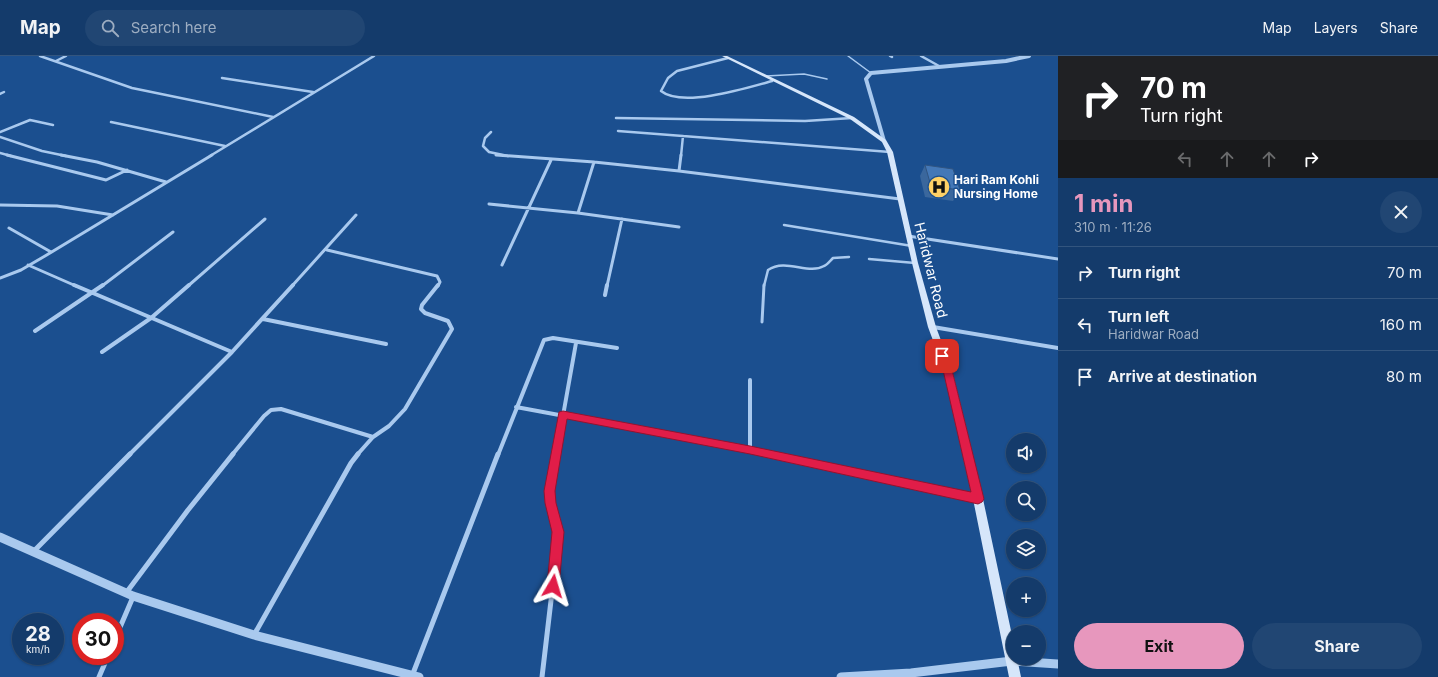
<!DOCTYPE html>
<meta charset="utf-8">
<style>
:root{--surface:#143b6b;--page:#214673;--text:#f1f3f6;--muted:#9dadc1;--line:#33557e;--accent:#e797bd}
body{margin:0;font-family:Inter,sans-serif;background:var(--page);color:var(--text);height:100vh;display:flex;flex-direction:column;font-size:15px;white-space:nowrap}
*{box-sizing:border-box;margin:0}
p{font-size:13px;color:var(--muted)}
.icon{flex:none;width:22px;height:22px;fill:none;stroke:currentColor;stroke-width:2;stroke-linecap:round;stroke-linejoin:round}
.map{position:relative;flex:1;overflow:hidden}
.details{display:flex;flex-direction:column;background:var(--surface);width:380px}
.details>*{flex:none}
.banner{background:#202124;color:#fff;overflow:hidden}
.fabs{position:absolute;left:1006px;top:377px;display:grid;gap:8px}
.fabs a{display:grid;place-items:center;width:40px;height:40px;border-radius:50%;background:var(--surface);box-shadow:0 1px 3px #0004,0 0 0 1px var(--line);font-size:20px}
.speed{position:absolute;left:12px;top:557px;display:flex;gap:8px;font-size:20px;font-weight:700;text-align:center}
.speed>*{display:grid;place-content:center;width:52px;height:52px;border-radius:50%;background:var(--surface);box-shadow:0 1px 3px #0004,0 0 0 1px var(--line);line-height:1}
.speed small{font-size:10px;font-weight:400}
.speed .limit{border:6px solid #d22;background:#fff;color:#111}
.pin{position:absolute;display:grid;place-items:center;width:34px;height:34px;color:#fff;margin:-17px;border-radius:8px;box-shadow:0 2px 6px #0006}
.me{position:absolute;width:44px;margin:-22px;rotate:7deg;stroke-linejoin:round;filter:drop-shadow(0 0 3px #0008)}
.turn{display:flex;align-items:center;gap:14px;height:84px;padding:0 16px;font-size:18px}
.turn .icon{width:52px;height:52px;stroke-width:2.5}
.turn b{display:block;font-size:28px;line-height:34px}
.lanes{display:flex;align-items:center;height:38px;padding:0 16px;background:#0003;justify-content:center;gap:20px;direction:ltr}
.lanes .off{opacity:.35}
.round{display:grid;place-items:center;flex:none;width:42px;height:42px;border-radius:21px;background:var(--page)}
.overview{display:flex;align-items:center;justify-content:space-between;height:68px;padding:0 16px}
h1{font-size:24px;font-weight:700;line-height:30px;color:var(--accent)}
.cta{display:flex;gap:8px;margin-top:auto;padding:8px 16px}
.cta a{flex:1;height:46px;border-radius:24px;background:var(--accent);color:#111;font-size:16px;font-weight:700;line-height:46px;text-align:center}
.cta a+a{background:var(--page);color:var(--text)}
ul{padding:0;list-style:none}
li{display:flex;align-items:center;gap:12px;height:52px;padding:0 16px;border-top:1px solid var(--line)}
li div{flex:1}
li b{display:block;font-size:15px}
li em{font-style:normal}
header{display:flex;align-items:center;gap:24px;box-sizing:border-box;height:56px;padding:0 20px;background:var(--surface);border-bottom:1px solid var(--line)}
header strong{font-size:19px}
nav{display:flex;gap:22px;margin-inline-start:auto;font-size:14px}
.search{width:280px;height:36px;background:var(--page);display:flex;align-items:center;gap:10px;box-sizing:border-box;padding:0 14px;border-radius:22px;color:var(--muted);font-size:15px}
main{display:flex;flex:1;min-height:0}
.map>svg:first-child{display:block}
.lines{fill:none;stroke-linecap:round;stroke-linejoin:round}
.service-far2{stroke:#a9c9ee;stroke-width:1.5}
.service-far1{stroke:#a9c9ee;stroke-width:2.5}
.service{stroke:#a9c9ee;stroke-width:3}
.minor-far3{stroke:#a9c9ee;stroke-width:2.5}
.minor-far2{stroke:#a9c9ee;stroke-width:3}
.minor-far1{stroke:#a9c9ee;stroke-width:4}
.minor{stroke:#a9c9ee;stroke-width:5}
.tertiary-far1{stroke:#a9c9ee;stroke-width:4}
.tertiary{stroke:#a9c9ee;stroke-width:9}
.secondary{fill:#d6e6fa;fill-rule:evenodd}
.wall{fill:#3a679d}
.building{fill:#4478b7;stroke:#305480}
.route{fill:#e11d48;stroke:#92132f}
.labels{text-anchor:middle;stroke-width:3;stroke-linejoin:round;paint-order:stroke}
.far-poi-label{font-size:12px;font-weight:bold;fill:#fff;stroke:#1b4f8f;text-anchor:start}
.street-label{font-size:14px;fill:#fff;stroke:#1b4f8f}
</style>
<header>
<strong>Map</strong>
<div class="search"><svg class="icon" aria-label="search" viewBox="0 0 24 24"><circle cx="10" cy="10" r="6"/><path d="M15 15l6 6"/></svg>Search here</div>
<nav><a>Map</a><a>Layers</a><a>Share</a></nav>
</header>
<main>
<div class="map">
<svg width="1058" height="621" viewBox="0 0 1058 621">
<rect width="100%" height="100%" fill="#1b4f8f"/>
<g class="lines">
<path class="service-far2" d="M848,0L871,17
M766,20L804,18L827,23"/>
<path class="service-far1" d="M784,169L912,190
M869,203L915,207
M764,230L768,214C786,202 808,219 824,210C827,209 830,205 833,202L849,201"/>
<path class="service" d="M762,266L764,229"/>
<path class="minor-far3" d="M40,0L132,32L273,61
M890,0L892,1
M921,0L939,10
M728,2L677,15L668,22L661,35C682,52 747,32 772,25
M56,5L66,0
M222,22L313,36
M0,38L4,36
M616,62L805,65L852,62
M111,66L225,90
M618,75L890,96
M0,76L30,64L53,69
M491,76L485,82L483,90L489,96L508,100
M0,81L42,95L66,100
M0,97L11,100
M210,100L374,0
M681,100L683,80"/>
<path class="minor-far2" d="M7,99L106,124L127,114
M61,99L97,106L166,126
M496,99L594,106L679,115L900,143
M679,115L681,99
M489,148L578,157L679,171
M0,149L57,150L113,159
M578,157L594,106
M9,172L51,196
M908,180L1058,203
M327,194L437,220L440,226L438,230
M28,209L76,230
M502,209L551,104
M0,222L21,214L45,200L212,99
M102,230L173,176
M188,230L265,163
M292,230L356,159
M607,230L622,163"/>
<path class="minor-far1" d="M74,229L232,296
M605,239L607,229
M263,263L386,288
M933,271L1058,292
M35,275L103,229
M102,296L151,262L189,229
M750,324V394
M516,351L775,399
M129,399L232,296L293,229
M232,399L264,360L271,354L281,353L373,381
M357,399L373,381L389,370L405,353L452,273L448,265L425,257L421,253L422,249L438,229
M498,399L544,284L553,282L617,292
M556,399L576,287"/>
<path class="minor" d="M771,398L976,442
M33,496L130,398
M126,537L188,454L233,398
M254,579L351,407L358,398
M115,583L133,541
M412,620L498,398
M99,621L108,600
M542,621L558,485L550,435L556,398"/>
<path class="tertiary-far1" d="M884,85L866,23L871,17L1006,5L1029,0"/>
<path class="tertiary" d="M0,481L133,540L254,579L419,621
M841,621L911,617L1012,605L1058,608"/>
<path class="secondary" d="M722,0H727L854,61L886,84L893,96L918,207L936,271L952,314L983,443L1013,584V602H1017L1021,621H1009L973,443L944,314L928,271L912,207L887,96L882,86L850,63Z"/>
</g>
<path class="wall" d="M925,109L960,134L953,145L925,141L920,120Z"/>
<path class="building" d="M925,109L953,113L960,134L931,130Z"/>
<path class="route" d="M942,296L947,300L952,314L984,443L982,446L978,448L750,398L567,363L555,435L556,447L564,476L559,530L557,534L553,536L548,534L547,530L552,476L545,447L544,435L559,356L563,355L750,390L971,436L943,314L938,300Z"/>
<defs>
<g id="hospital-disc" transform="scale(1.15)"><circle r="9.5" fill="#ffd166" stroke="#1b4f8f"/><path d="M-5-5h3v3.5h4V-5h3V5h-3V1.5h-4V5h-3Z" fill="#111"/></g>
</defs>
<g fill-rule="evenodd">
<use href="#hospital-disc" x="939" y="131"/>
</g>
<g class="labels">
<g class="far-poi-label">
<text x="954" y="128">Hari Ram Kohli<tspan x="954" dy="14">Nursing Home</tspan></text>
</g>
<g class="street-label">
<text transform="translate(931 214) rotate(76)" y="5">Haridwar Road</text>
</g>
</g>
</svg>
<div class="fabs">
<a><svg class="icon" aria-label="sound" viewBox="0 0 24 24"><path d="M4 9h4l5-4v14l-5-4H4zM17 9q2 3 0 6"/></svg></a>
<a><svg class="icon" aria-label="search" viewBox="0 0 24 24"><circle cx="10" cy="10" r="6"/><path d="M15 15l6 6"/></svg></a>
<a><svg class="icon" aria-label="layers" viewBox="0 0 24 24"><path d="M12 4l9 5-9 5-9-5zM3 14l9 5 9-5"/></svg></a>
<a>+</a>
<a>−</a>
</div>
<div class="speed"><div>28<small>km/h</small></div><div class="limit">30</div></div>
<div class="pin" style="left:942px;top:300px;background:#d93025"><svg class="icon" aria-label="arrive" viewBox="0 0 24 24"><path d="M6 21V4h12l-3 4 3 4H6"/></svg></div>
<svg class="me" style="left:553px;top:530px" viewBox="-20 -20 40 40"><path d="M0-17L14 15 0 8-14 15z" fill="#e11d48" stroke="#fff" stroke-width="4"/></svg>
</div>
<section class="details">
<div class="banner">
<div class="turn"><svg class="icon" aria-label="right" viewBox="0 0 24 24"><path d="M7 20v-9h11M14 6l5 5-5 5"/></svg><div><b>70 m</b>Turn right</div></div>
<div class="lanes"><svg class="icon off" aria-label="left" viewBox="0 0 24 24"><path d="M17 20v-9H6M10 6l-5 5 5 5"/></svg><svg class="icon off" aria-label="ahead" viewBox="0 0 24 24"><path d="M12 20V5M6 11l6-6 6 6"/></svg><svg class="icon off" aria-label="ahead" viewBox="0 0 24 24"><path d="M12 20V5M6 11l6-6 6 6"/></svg><svg class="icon" aria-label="right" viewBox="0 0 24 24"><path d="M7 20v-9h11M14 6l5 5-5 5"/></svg></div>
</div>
<div class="overview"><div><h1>1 min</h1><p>310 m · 11:26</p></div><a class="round"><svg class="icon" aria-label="close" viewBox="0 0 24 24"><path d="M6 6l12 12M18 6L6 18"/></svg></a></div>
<ul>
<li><svg class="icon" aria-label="right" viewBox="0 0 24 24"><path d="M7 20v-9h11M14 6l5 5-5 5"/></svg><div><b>Turn right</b></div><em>70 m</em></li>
<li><svg class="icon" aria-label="left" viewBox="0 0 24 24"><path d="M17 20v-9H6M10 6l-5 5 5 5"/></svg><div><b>Turn left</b><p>Haridwar Road</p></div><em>160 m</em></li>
<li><svg class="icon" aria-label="arrive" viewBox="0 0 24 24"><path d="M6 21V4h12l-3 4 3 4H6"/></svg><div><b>Arrive at destination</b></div><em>80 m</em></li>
</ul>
<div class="cta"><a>Exit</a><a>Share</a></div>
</section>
</main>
